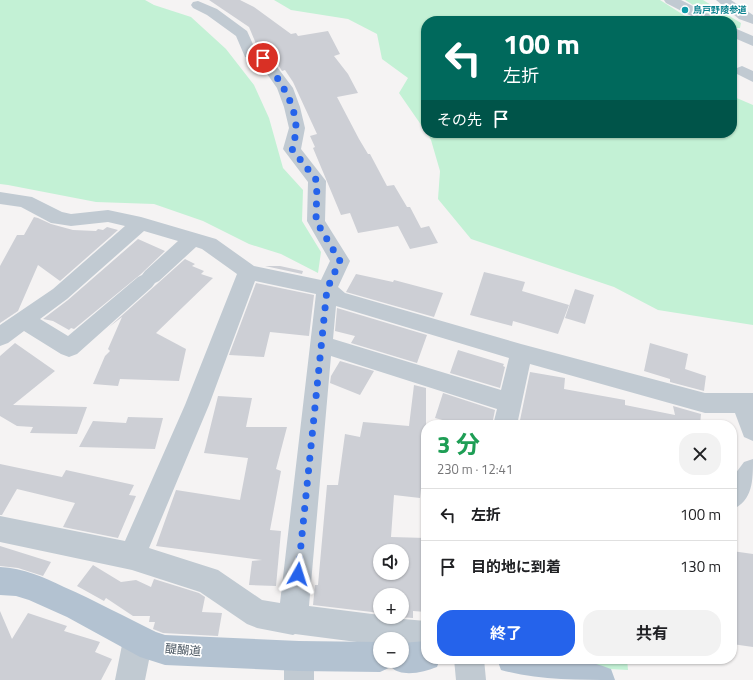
<!DOCTYPE html>
<html lang="ja">
<meta charset="utf-8">
<style>
:root{--surface:#fff;--page:#f2f2f2;--text:#202124;--muted:#757577;--line:#e0e0e0;--accent:#2563eb}
body{margin:0;font-family:"Titillium Web","Noto Sans JP",sans-serif;background:var(--page);color:var(--text);height:100vh;display:flex;flex-direction:column;font-size:15px;white-space:nowrap}
*{box-sizing:border-box;margin:0}
p{font-size:13px;color:var(--muted)}
.icon{flex:none;width:22px;height:22px;fill:none;stroke:currentColor;stroke-width:2;stroke-linecap:round;stroke-linejoin:round}
.map{position:relative;flex:1;overflow:hidden}
.sheet{position:absolute;left:421px;top:420px;width:316px;height:244px;display:flex;flex-direction:column;background:var(--surface);border-radius:16px;box-shadow:0 1px 3px #0004}
.sheet>*{flex:none}
.guide{position:absolute;left:421px;top:16px;width:316px;height:122px;border-radius:16px;box-shadow:0 1px 3px #0004;background:#00695c;color:#fff;overflow:hidden}
.fabs{position:absolute;left:373px;top:544px;display:grid;gap:8px}
.fabs a{display:grid;place-items:center;width:36px;height:36px;border-radius:50%;background:var(--surface);box-shadow:0 1px 3px #0004;font-size:20px}
.pin{position:absolute;display:grid;place-items:center;width:34px;height:34px;color:#fff;margin:-17px;border:2px solid #fff;border-radius:50%;box-shadow:0 1px 4px #0007}
.me{position:absolute;width:44px;margin:-22px;rotate:6deg;stroke-linejoin:round;filter:drop-shadow(0 0 3px #0008)}
.turn{display:flex;align-items:center;gap:14px;height:84px;padding:0 16px;font-size:18px}
.turn .icon{width:52px;height:52px;stroke-width:2.5}
.turn b{display:block;font-size:28px;line-height:34px}
.then{display:flex;align-items:center;height:38px;padding:0 16px;background:#0003;gap:8px;font-size:15px}
.round{display:grid;place-items:center;flex:none;width:42px;height:42px;border-radius:16px;background:var(--page)}
.headline{display:flex;align-items:center;justify-content:space-between;height:68px;padding:0 16px}
h1{font-size:24px;font-weight:700;line-height:30px;color:#1e9e55}
.button{display:flex;gap:8px;margin-top:auto;padding:8px 16px}
.button a{flex:1;height:46px;border-radius:16px;background:var(--accent);color:#fff;font-size:16px;font-weight:700;line-height:46px;text-align:center}
.button a+a{background:var(--page);color:var(--text)}
ul{padding:0;list-style:none}
li{display:flex;align-items:center;gap:12px;height:52px;padding:0 16px;border-top:1px solid var(--line)}
li div{flex:1}
li b{display:block;font-size:15px}
li em{font-style:normal}
.map>svg:first-child{display:block}
.green{fill:#c3f1d5}
.building{fill:#cdcfd5;fill-rule:evenodd}
.lines{fill:none;stroke-linecap:round;stroke-linejoin:round}
.minor{fill:#c1cad2;fill-rule:evenodd}
.major{fill:#b3c2d1;fill-rule:evenodd}
.route{stroke:#2563eb;stroke-width:7;stroke-dasharray:0 12.6}
.culture-dot{fill:#0f9aa8;stroke:#fff;stroke-width:1.5}
.labels{text-anchor:middle;stroke-width:3.5;stroke-linejoin:round;paint-order:stroke}
.far-culture-label{font-size:9px;font-weight:bold;fill:#0d838f;stroke:#fff;text-anchor:start}
.near-street-label{font-size:12px;fill:#4a5661;stroke:#fff}
</style>
<div class="map">
<svg width="753" height="680" viewBox="0 0 753 680">
<rect width="100%" height="100%" fill="#f5f3f3"/>
<path class="green" d="M0,0H145L154,5L191,17L226,49L254,85L269,118L283,168L303,190L302,221L321,252L318,273L281,254L249,244L203,221L154,204L96,202L8,185L0,184Z
M274,0H660L693,21H426V132L399,93L408,78L382,59L377,34L348,19L291,10Z
M685,0H703L741,23L740,28H732V21H719Z
M732,96L753,105V325L658,310L614,287L471,239L438,199L440,171L431,140L427,133H732Z
M569,659H627L628,670L610,669Z"/>
<path class="building" d="M209,0H240L254,7L291,34L296,33L298,36L328,31L340,54L334,56L348,74L358,93L337,97L359,139L368,154H370L387,186L394,185L407,207H410L421,228L429,226L438,243L410,249L398,226L358,233L350,213L341,215L313,148L315,147L310,136L317,134L293,82L285,70L282,71L269,50L259,51L249,27Z
M34,217L38,218L51,224L73,230L96,231L98,229L103,230L107,227L118,230L60,281L38,265L18,311L0,323V266L17,235H24Z
M138,239L165,251L141,274L74,329L71,328L69,330L53,321L43,319L68,300Z
M185,259L195,264L192,266L204,271L201,274L213,278L156,333L186,349L179,381L120,379L118,386L93,384L105,356L110,351L108,349L122,317L109,327Z
M265,266H280L303,271L302,274Z
M484,272L525,282L522,291L569,305L558,334L513,321L512,326L470,315Z
M356,274L393,282L394,280L443,293L434,317L346,292Z
M256,283L314,295L309,336L270,332L264,357L229,355Z
M575,289L594,295L585,324L565,318Z
M337,308L427,335L417,363L351,343L355,336L335,331Z
M15,343L55,371L13,405L87,407L77,434L30,433L33,427L17,426L0,416V356Z
M650,343L688,354L685,369L706,376L704,391L670,382V379L644,371Z
M458,350L504,364L503,366L505,367L500,388L450,373Z
M340,361L374,371L360,395L330,383L331,376Z
M530,372L565,378L564,389L625,400V405L675,415L673,406L701,414L700,425H594L570,420V425H519Z
M414,385L426,388V443L420,498L394,495L391,537L426,538V612L413,611V618L397,617H402V595H380V613L313,605L315,585H318L327,485H338L345,434L360,437L363,422L409,426ZM380,551H402V573H380Z
M443,393L495,410L492,425H461L435,418Z
M218,396L252,398L246,427H287L276,469L281,471L270,530L281,531L276,586L249,585L252,561L262,560L156,546L176,490L240,500L248,458L204,453Z
M128,417L163,418L155,449L79,447L93,421L126,423Z
M0,464L62,477L66,470L134,485L129,495L136,496L118,538L63,527L75,503L17,489L2,515H0Z
M0,546L51,562L43,576L18,568L0,566Z
M732,551L753,554V647L732,644Z
M93,565L121,582L136,580L151,587L154,579L199,593L205,597L202,612L222,613L218,636L163,633L153,629L155,622H149L150,616H133L106,598L104,601L77,586Z
M0,611L12,639L28,613L67,626L64,631L100,642L95,652L112,659L101,680H0Z"/>
<g class="lines">
<path class="minor" d="M664,0H681L716,18L718,21H701L666,3Z
M716,0H731L753,15V24L739,19Z
M198,1L217,9L247,31L256,51L268,55L293,88L300,107L305,128L301,149L326,181L325,221L350,261L338,287L345,293L521,344L705,393H753V441L744,437L735,413H705L530,364L517,425H493L497,409L331,356L309,606L380,615V617L426,621V651L402,648V639H380V645L295,634L293,635L257,628L247,624L200,592L132,570L0,542V516L125,541L185,405L237,274L202,249L196,247L159,281L155,283L152,287L77,354L69,357L61,354L24,331L8,343L0,346V325L53,289L125,226L108,222L71,226L58,224L51,223L21,207L0,204V192L32,197L62,212L71,214L108,210L141,217L216,239L254,266L321,280L330,261L307,221L308,182L283,149L289,128L284,107L277,88L258,61L245,57L236,36L207,15L193,8L191,5L193,2ZM144,231L178,241L145,271L142,275L138,277L68,336L40,319L67,299ZM255,281L316,294L280,603L262,600L218,570L149,548L209,405ZM336,306L509,358L501,390L333,339Z
M732,27L753,36V46L732,37Z
M742,66L753,71V82L737,74L734,71L737,68Z
M753,459C753,481 753,500 732,510V478L744,462Z
M138,625L148,630L153,640L145,680H115L123,640L128,630Z
M299,641L310,645L314,656V680H284V656L288,645Z
M454,659H484L486,680H456Z"/>
<path class="major" d="M0,567C24,568 43,577 64,587C96,601 125,617 156,632L165,635L299,641L380,642V661H402V643L426,641V659H440L437,667C424,672 402,678 391,667L380,672L299,671L165,665L140,657L67,617L29,600L16,596L0,595Z
M497,659C535,659 575,654 611,669L615,680C577,680 537,680 501,670Z"/>
</g>
<g class="lines">
<path class="route" d="M263,58C278,78 295,101 296,127C297,134 293,142 292,149L317,181L316,221L340,261L327,289L298,574"/>
</g>
<circle class="culture-dot" cx="685" cy="10" r="4"/>
<g class="labels">
<g class="far-culture-label">
<text x="693" y="13">鳥戸野陵参道</text>
</g>
<g class="near-street-label">
<text transform="translate(183 650) rotate(5)" y="4">醍醐道</text>
</g>
</g>
</svg>
<div class="fabs">
<a><svg class="icon" aria-label="sound" viewBox="0 0 24 24"><path d="M4 9h4l5-4v14l-5-4H4zM17 9q2 3 0 6"/></svg></a>
<a>+</a>
<a>−</a>
</div>
<div class="pin" style="left:263px;top:58px;background:#d93025"><svg class="icon" aria-label="arrive" viewBox="0 0 24 24"><path d="M6 21V4h12l-3 4 3 4H6"/></svg></div>
<svg class="me" style="left:298px;top:574px" viewBox="-20 -20 40 40"><path d="M0-17L14 15 0 8-14 15z" fill="#2563eb" stroke="#fff" stroke-width="4"/></svg>
<div class="guide">
<div class="turn"><svg class="icon" aria-label="left" viewBox="0 0 24 24"><path d="M17 20v-9H6M10 6l-5 5 5 5"/></svg><div><b>100 m</b>左折</div></div>
<div class="then">その先<svg class="icon" aria-label="arrive" viewBox="0 0 24 24"><path d="M6 21V4h12l-3 4 3 4H6"/></svg></div>
</div>
<section class="sheet">
<div class="headline"><div><h1>3 分</h1><p>230 m · 12:41</p></div><a class="round"><svg class="icon" aria-label="close" viewBox="0 0 24 24"><path d="M6 6l12 12M18 6L6 18"/></svg></a></div>
<ul>
<li><svg class="icon" aria-label="left" viewBox="0 0 24 24"><path d="M17 20v-9H6M10 6l-5 5 5 5"/></svg><div><b>左折</b></div><em>100 m</em></li>
<li><svg class="icon" aria-label="arrive" viewBox="0 0 24 24"><path d="M6 21V4h12l-3 4 3 4H6"/></svg><div><b>目的地に到着</b></div><em>130 m</em></li>
</ul>
<div class="button"><a>終了</a><a>共有</a></div>
</section>
</div>
